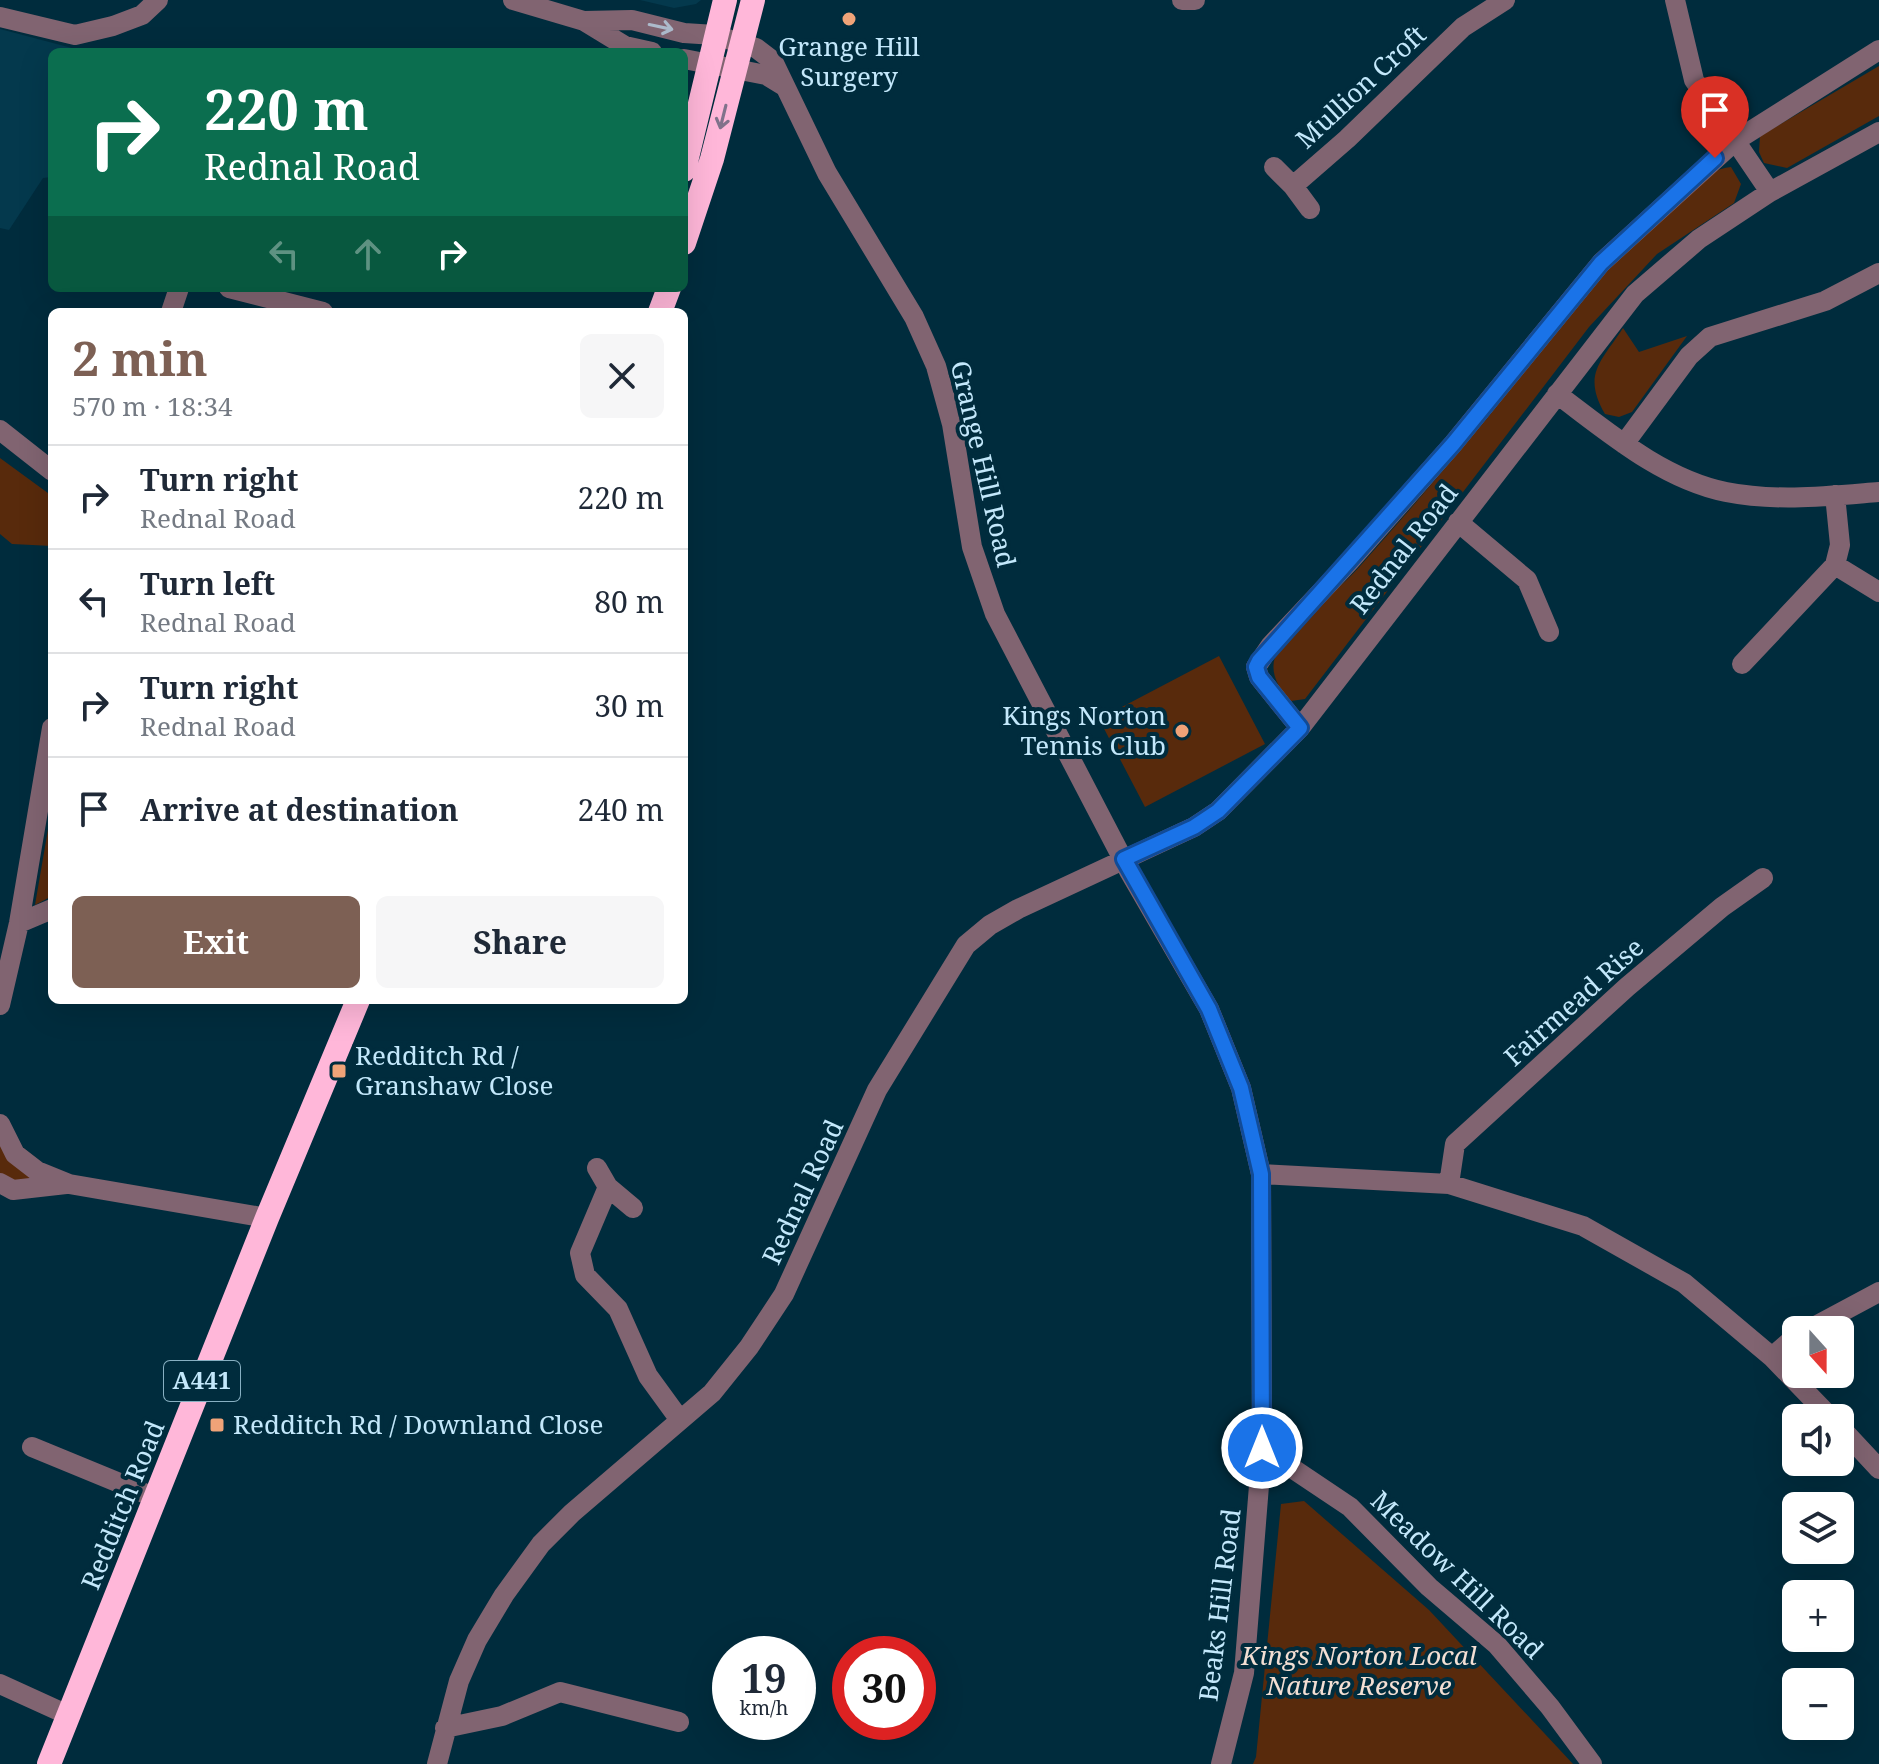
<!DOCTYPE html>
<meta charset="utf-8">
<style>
:root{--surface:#fff;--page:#f6f6f7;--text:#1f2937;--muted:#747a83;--line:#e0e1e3;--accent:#7d6054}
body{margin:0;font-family:"Noto Serif",serif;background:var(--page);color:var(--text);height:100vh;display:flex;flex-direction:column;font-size:30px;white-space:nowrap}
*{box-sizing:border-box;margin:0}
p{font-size:26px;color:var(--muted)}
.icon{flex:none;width:44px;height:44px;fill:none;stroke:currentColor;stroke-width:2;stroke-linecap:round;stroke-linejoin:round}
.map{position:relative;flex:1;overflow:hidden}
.drawer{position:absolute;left:48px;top:308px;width:640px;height:696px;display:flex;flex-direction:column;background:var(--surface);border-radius:12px;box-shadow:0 8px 32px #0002}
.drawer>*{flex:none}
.top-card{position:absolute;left:48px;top:48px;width:640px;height:244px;border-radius:12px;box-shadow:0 8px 32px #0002;background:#0b6e4f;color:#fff;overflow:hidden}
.needle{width:52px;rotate:159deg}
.tools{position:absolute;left:1782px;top:1316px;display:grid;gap:16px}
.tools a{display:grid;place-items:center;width:72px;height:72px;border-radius:12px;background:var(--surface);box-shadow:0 8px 32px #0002;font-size:40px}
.speed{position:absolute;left:712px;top:1636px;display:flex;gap:16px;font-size:40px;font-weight:700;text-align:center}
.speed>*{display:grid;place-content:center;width:104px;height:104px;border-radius:50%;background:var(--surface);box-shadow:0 8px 32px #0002;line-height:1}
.speed small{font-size:20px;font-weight:400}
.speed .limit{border:12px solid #d22;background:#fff;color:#111}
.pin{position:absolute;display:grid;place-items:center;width:68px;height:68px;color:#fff;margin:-82px -34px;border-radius:50% 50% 50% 0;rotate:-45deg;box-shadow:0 0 8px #0007}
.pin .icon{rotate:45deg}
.me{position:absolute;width:88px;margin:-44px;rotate:0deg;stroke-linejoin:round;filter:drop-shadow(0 0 6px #0008)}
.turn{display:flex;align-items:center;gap:28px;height:168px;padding:0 24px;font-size:36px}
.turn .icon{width:104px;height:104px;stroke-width:2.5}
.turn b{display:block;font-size:56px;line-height:68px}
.lanes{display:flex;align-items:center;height:76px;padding:0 24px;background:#0003;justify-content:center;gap:40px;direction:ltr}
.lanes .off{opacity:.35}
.round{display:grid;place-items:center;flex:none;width:84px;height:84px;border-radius:12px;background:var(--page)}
.head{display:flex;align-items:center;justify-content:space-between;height:136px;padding:0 24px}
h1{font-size:48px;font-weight:700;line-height:60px;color:var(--accent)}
.primary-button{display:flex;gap:16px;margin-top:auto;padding:16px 24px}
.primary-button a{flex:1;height:92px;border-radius:12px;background:var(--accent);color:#fff;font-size:32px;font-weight:700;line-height:92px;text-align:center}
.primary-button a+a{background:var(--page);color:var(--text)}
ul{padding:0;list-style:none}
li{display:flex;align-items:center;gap:24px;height:104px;padding:0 24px;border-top:2px solid var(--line)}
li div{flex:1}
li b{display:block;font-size:30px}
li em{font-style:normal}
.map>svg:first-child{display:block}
.built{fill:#04394d}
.green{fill:#582a0c}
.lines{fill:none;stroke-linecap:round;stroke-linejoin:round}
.minor{stroke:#816471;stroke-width:20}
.highway{stroke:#ffb7d9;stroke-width:24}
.oneway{stroke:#acbacb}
.oneway2{stroke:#80728b}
.route-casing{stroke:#114b97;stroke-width:20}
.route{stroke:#1a73e8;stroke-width:14}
.poi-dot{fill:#f0a378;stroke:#002c3d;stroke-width:3}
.labels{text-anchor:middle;stroke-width:8;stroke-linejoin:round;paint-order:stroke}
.shield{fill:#002c3d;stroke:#88b0c2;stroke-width:2}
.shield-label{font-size:24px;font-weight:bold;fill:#c3e8fb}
.poi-label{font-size:26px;fill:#c3e8fb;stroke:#002c3d;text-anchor:start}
.street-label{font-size:26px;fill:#c3e8fb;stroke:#002c3d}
.park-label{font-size:26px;font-style:italic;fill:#f3dfd4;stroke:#002c3d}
</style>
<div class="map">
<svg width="1879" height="1764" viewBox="0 0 1879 1764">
<rect width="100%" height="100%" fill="#002c3d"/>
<path class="built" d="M640,0H701L696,4L674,8Z
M0,29L87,52H52V177L43,178L9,230L0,228Z"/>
<path class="green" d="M1879,66V116L1787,168L1764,163L1759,152L1760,136Z
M1731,167L1741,184L1734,203L1657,254L1589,327L1305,699L1291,701C1276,686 1267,668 1279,648C1300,616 1336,594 1361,565C1403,518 1444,470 1484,422C1526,371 1671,171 1731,167Z
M1623,328L1639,352L1687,336L1632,412L1619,417L1605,414C1582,374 1601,362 1623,328Z
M0,458L52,496V546L12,544L0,534Z
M1219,656L1265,744L1145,807L1099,719Z
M52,806V896L35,905Z
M0,1124L3,1132L69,1184L0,1183Z
M1304,1501L1429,1610L1573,1764H1253L1256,1757L1281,1504Z"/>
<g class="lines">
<path class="minor" d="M513,0L584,21L632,20L684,33L715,35L756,48L773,61L827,173L914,317L936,366L952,424L972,547L995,614L1129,871L1209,1009L1241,1088L1261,1174L1262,1448L1244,1673L1221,1764
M1182,0H1195
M1675,0L1694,80L1770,192
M0,17L75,35L113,26L142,15L158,0
M584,21L625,46L652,52
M684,59L766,75L784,86
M1274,167L1293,186L1310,209
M1293,186L1347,139L1463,27L1505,0
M229,288L323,312
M171,312L179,288
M1557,394C1608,432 1662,479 1726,492C1776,502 1829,496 1879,492
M0,430L52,471
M1624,444L1689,356L1710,337L1825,301L1879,273
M1458,522L1527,580L1549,632
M1835,565L1879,592
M1742,664L1835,565L1840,545L1835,495
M1300,728L1259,677L1256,667L1271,645L1350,561L1453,444L1601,263L1735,141L1879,50
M19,923L52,909
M0,1005L19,923L52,728
M0,1124L15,1154L37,1171L69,1184L267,1218
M597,1168L608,1187L580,1253L585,1275L618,1309L648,1376L680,1420
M1261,1174L1449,1184L1583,1226L1684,1283L1772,1357L1831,1418
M0,1183L13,1190L66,1184
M1449,1184L1455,1144L1627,987L1722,907L1763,878
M608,1187L633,1208
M1808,1330L1879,1292
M1772,1357L1796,1336
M1840,1427L1879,1469
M32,1447L156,1498
M1262,1448L1350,1507L1429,1587L1497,1645L1550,1707L1592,1764
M0,1684L68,1715
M445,1728L502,1716L560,1692L679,1722
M437,1764L459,1681L477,1640L504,1595L541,1544L572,1513L712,1393L749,1347L784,1294L877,1090L966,945L990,925L1018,909L1194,827L1218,811L1300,728L1635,294L1699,239L1770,192L1879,132"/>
<path class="highway" d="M684,170L725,0
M684,243L712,159L753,0
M660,312L669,288
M49,1764L267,1218L358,1000"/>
</g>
<defs><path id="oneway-shaft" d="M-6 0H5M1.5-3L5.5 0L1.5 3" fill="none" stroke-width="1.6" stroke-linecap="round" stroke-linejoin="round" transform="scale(2)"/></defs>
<use class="oneway" href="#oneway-shaft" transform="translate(661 27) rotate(12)"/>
<use class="oneway2" href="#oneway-shaft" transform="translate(723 117) rotate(104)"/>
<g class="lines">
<g class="route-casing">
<path id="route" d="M1262,1448L1261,1174L1241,1088L1209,1009L1124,859L1194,827L1218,811L1300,728L1259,677L1256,667L1259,661L1453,444L1601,263L1715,158"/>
</g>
<use href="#route" class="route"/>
</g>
<g class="poi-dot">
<circle cx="849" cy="19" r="8"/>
<circle cx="1182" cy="731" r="8"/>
<rect x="331" y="1063" width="16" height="16" rx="4"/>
<rect x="209" y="1417" width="16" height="16" rx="4"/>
</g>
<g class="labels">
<rect class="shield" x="164" y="1361" width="76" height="40" rx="6"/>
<g class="shield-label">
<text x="202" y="1389">A441</text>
</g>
<g class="poi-label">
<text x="849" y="56" text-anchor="middle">Grange Hill<tspan x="849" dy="30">Surgery</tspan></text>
<text x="1166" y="725" text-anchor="end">Kings Norton<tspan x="1166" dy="30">Tennis Club</tspan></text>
<text x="355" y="1065">Redditch Rd /<tspan x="355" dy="30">Granshaw Close</tspan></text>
<text x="233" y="1434">Redditch Rd / Downland Close</text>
</g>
<g class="street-label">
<text transform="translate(1361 87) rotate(-43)" y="9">Mullion Croft</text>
<text transform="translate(983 464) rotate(77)" y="9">Grange Hill Road</text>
<text transform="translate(1404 549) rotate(-52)" y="9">Rednal Road</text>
<text transform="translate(1574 1002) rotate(-42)" y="9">Fairmead Rise</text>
<text transform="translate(803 1192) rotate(-65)" y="9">Rednal Road</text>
<text transform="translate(123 1505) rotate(-68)" y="9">Redditch Road</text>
<text transform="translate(1457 1575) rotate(44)" y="9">Meadow Hill Road</text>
<text transform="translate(1220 1605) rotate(-83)" y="9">Beaks Hill Road</text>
</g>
<g class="park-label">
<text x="1359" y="1665">Kings Norton Local<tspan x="1359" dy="30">Nature Reserve</tspan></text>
</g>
</g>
</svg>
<div class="tools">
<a><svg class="needle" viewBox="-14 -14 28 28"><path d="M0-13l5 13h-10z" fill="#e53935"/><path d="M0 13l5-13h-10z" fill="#747a83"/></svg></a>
<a><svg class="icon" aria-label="sound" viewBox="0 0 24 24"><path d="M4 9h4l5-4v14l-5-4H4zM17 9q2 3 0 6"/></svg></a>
<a><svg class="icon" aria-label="layers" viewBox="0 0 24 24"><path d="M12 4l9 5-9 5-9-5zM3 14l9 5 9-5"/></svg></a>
<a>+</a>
<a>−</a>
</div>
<div class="speed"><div>19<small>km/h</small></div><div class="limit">30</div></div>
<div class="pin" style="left:1715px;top:158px;background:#d93025"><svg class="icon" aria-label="arrive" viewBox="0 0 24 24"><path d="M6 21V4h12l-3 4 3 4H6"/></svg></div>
<svg class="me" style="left:1262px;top:1448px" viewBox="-20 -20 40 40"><circle r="17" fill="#1a73e8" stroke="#fff" stroke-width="3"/><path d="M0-11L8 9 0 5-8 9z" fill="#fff"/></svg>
<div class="top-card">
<div class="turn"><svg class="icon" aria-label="right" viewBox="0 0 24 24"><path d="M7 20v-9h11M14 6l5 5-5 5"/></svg><div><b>220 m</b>Rednal Road</div></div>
<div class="lanes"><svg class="icon off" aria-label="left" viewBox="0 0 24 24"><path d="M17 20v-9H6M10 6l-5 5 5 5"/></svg><svg class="icon off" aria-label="ahead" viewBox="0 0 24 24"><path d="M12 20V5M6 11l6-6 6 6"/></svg><svg class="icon" aria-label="right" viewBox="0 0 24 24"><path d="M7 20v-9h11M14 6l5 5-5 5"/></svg></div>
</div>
<section class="drawer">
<div class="head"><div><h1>2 min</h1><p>570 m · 18:34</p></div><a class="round"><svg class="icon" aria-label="close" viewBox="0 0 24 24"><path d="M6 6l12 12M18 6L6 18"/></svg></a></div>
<ul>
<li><svg class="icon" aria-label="right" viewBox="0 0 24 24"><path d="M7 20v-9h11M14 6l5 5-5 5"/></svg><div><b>Turn right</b><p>Rednal Road</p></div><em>220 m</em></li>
<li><svg class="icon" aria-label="left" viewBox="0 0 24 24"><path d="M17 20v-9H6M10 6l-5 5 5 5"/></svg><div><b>Turn left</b><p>Rednal Road</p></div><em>80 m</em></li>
<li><svg class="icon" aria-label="right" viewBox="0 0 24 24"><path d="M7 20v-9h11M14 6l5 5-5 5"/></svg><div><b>Turn right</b><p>Rednal Road</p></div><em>30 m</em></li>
<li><svg class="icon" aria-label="arrive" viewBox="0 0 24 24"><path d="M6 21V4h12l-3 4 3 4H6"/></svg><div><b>Arrive at destination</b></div><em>240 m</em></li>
</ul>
<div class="primary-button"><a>Exit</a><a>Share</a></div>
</section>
</div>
